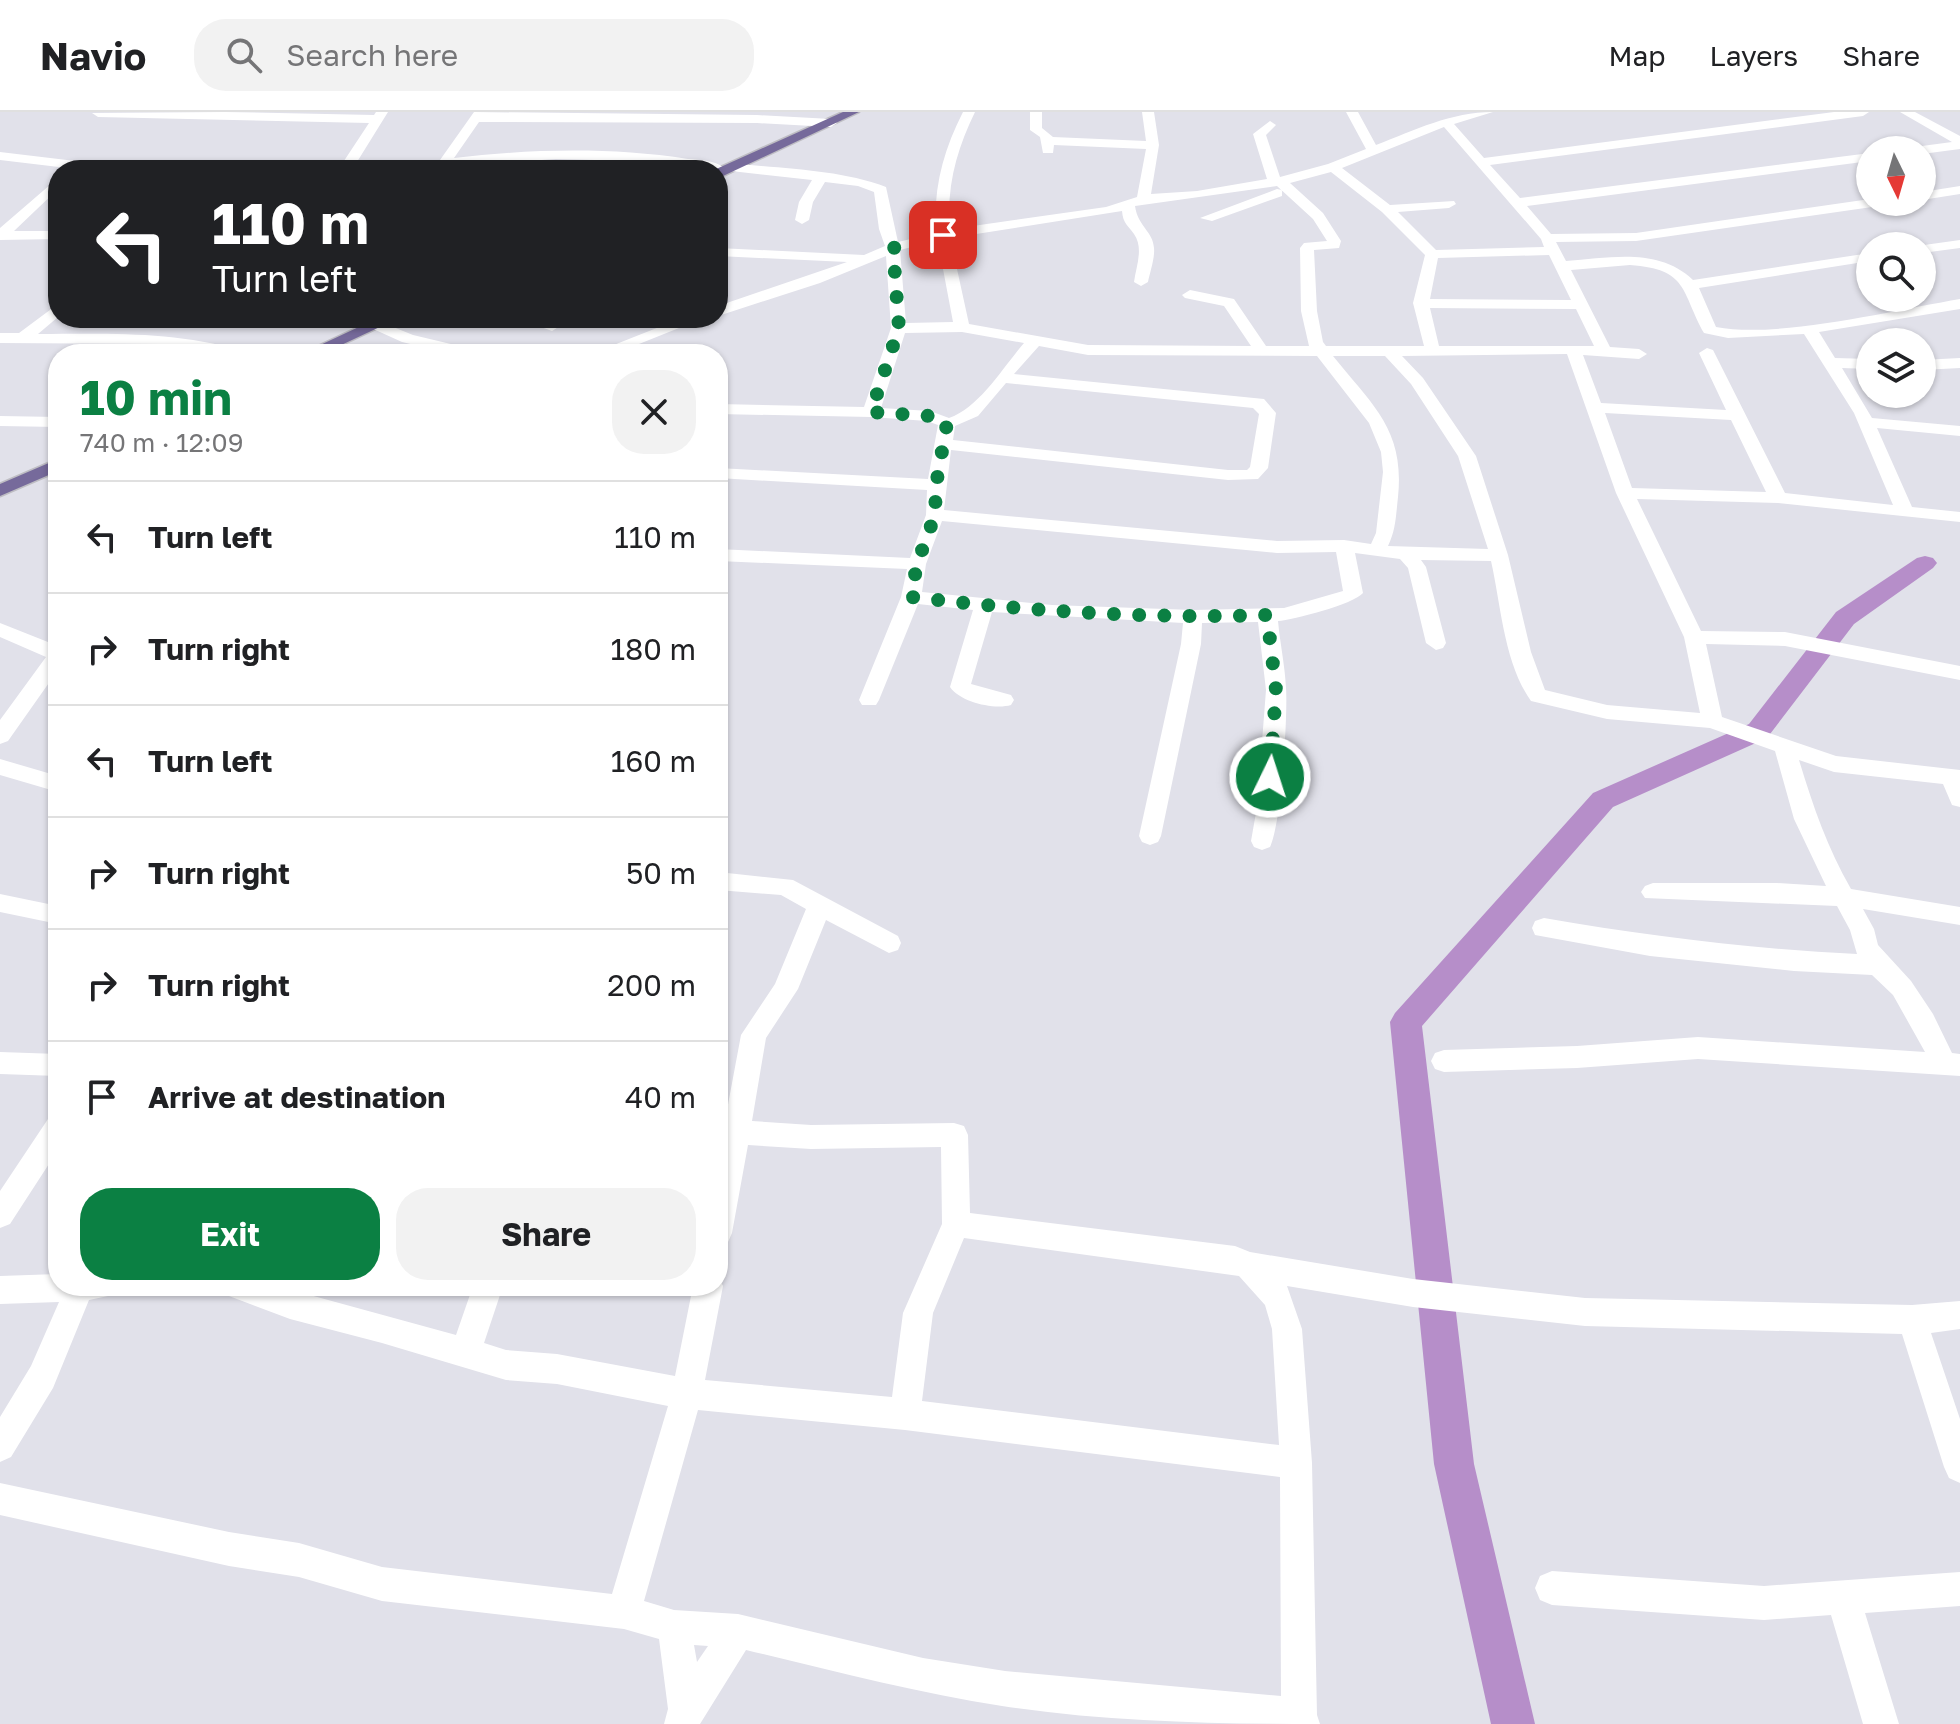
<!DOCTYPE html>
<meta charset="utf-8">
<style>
:root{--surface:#fff;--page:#f2f2f2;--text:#202124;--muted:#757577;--line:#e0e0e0;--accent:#0b8043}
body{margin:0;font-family:"Golos Text",sans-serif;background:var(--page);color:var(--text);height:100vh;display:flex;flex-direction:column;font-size:30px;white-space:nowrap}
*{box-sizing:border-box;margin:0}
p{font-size:26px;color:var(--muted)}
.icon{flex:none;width:44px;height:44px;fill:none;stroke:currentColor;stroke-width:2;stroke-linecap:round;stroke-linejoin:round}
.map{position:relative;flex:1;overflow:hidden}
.drawer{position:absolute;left:48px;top:232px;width:680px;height:952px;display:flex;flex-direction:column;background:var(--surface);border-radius:32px;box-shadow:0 2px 6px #0004}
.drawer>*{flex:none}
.hud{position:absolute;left:48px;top:48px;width:680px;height:168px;border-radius:32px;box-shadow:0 2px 6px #0004;background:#202124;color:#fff;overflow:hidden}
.needle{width:52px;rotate:175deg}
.tools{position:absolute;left:1856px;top:24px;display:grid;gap:16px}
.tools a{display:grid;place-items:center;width:80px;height:80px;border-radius:50%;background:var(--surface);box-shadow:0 2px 6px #0004;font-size:40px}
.pin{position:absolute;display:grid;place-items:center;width:68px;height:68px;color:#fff;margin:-34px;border-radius:16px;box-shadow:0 4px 12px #0006}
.me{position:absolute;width:88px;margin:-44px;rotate:4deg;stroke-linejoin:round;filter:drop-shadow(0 0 6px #0008)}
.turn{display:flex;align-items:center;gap:28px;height:168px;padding:0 32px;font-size:36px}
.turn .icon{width:104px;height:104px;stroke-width:2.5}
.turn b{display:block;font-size:56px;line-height:68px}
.round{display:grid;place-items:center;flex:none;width:84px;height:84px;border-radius:32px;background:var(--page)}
.overview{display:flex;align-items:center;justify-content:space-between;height:136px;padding:0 32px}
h1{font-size:48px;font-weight:700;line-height:60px;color:var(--accent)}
.primary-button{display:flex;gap:16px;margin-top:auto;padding:16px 32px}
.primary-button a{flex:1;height:92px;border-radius:32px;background:var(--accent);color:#fff;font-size:32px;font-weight:700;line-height:92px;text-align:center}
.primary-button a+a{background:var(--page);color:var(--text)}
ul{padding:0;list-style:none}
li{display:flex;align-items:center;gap:24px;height:112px;padding:0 32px;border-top:2px solid var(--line)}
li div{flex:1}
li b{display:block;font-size:30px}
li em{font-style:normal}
header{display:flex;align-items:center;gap:48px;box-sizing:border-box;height:112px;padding:0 40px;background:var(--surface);border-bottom:2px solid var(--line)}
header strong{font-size:38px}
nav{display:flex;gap:44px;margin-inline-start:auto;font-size:28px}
.search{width:560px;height:72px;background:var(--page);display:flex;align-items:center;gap:20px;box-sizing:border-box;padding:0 28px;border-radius:32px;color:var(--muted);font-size:30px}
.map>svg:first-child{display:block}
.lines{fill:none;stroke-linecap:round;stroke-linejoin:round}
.river{fill:#b68ec9;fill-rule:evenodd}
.major-casing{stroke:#bebdc3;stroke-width:3}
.minor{fill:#fff;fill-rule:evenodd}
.major{fill:#766a9b;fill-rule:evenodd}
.route{stroke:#0b8043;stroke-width:14;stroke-dasharray:0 25.2}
</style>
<header>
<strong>Navio</strong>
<div class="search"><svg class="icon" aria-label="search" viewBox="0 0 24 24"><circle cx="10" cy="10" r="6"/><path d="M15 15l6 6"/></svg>Search here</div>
<nav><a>Map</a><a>Layers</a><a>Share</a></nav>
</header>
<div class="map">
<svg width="1960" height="1612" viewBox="0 0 1960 1612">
<rect width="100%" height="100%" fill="#e1e1ea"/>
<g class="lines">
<path class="river" d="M1925,444L1933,446L1937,451L1933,456L1854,512L1767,626L1613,695L1422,914L1474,1352L1535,1612H1491L1434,1352L1390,910L1395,901L1593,681L1749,612L1836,500L1917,446Z"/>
<g class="major-casing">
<path id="major" d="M843,0H859L723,64L718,65V58H714Z
M378,206H399L322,242H301Z
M58,347V359L0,384V372Z"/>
</g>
<path class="minor" d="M225,0L374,3L376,0H388L352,58H338L369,11L98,5L92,1Z
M474,0L757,3L831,7L837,11L831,15L757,11L479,10L454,46C532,37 610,35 688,47C699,48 714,48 723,55L718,58L635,49L556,47L389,58L396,54L440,48Z
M963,0H975C957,37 946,75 950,117H952L1106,95L1137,85L1146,37L1054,33L1053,41H1043L1040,25L1030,18V0H1042V16L1053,25L1146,29L1142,0H1154L1159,33L1151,82L1197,79L1267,67L1253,22L1270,9L1276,13L1266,23L1280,65L1328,52L1366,37L1346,0H1358L1376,33C1415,18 1451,0 1493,0L1454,12L1484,46L1834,0H1869L1863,4L1490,53L1520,86L1870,41V49L1527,94L1551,122L1636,121L1870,87V90H1886L1879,94L1636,129L1556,130L1566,149C1611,146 1658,135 1693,168L1870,141V149L1699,176L1716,215C1778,227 1895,198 1960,187V197L1819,220L1835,246L1870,247V257L1842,256L1872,306L1960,314V324L1877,316L1912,395L1960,400V410L1778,391L1637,387L1701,519L1785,520L1960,554V568L1785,534L1706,532L1722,605L1836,644L1960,658V695L1952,693L1943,672L1834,660L1799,648C1813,694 1827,735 1851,777L1960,795V813L1863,797L1874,817L1878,833L1911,869L1933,902L1952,941L1960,942V964L1698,947L1577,956L1444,960L1435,957L1431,949L1435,941L1444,938L1577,934L1698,925L1925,940L1893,883L1872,863L1794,859L1650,844L1535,823L1532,816L1535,809L1544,806C1648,824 1752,837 1857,842L1850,818L1837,794L1645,786L1641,780L1645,774L1653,771H1777L1826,774L1794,707L1775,639L1710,616L1607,607L1531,589C1504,551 1501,493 1491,449L1421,448L1426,455L1446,531L1443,536L1436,538L1426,531L1408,456L1400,447L1355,441L1363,481C1354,492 1293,508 1278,509C1280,531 1285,554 1286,576C1288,603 1281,714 1270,735L1262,738L1254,735L1251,729L1257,695L1266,578L1258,510L1202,511L1201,532L1161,724L1158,730L1150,733L1142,730L1139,724L1181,532L1183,511L992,500L971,572L1011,583L1014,588L1011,593C994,598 960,590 950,575L973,498L918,492L879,588L876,593H862L859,588L901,485L907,457L718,449V437L910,446L926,403L927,378L718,366V356L928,367L938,313L927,309L871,305L718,302V292L864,295L891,216L886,144L820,171L718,204V194L847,150L718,144V136L864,143L885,134L879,117L874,80L858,74L825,70L813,90L809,108L802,112L795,108L799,90L812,68L731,59L724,55L731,51C782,57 838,57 886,75L898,130L936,121C933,77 943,39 963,0ZM1444,15L1541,127L1544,135L1436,138L1398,100L1449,96L1456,92L1454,89L1390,93L1342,56ZM1331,60L1382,100L1425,143L1413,191L1424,234H1326L1323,230L1317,199L1314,138L1339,136L1341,129L1323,101L1290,71ZM1277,74L1313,107L1327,129L1304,131L1300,136L1301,199L1309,234H1266L1234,187L1190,178L1182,183L1185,186L1224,194L1251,234L1088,233L969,212L957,157V125L1122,99C1123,112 1128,113 1134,122C1144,136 1136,155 1134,170L1141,174L1148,170C1150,160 1155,146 1154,136C1153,119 1138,115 1135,94ZM943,127V157L953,210L906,211L900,138ZM1549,143L1571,188L1430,187L1438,146ZM1630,153C1689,157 1681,180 1704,221L1728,226L1804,222L1854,301L1893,393L1785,381L1713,238L1707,236L1699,241L1726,298L1601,291L1583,243L1639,247L1647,242L1639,237L1610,235L1571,158ZM1430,196L1576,197L1594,234H1439ZM962,220L1024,231C1003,255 980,295 949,306L930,299L881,296L905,221ZM1039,234L1088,243L1317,244L1369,311L1381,340L1383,360L1376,421L1371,432L1344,428L1277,429L944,398L951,338L1228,368L1258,367L1268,356L1276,301L1264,287L1014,262ZM1567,242L1616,381L1684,525L1700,601L1607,593L1545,578L1531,540L1508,443L1476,344L1423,266L1402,244ZM1333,244H1385L1411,272L1458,344L1488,437L1388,434C1396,418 1396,402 1398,385C1405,317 1372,293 1333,244ZM1006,271L1253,296L1259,302L1250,355L1247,358H1228L953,328L955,314L978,304ZM1605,301L1731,308L1766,380L1632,376ZM942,409L1277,441L1336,440L1343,479L1284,496L1193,498L1052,493L922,480L926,452Z
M1900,0H1915L1960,24V37L1922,42V38H1915L1922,34L1952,30Z
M0,40L117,54L124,58H84L0,48Z
M58,66V77L14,119H58V127L0,128V116Z
M1960,74V82L1922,88V80Z
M1277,77L1282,78V84L1212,109L1200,106Z
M1960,128V136L1922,141V134H1917Z
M58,192V205L38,222C111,222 172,219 243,239L245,242H219L163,232L0,231V221H19Z
M516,206H541L560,214L552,219Z
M682,206H704L614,242H591Z
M376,208L413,223L455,233L457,236L449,241L402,230L371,216L368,213Z
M1960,246V256L1922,258V248Z
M0,304L58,305V315L0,314Z
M0,511L58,534V558L8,629L0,632V608L46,545L0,525Z
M0,647L58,664V680L0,663Z
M718,760L793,768L898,824L901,831L898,838L889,841L826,808L798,877L766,926L752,1009L811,1013L954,1011L964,1014L968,1023L970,1101L1235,1134L1250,1140L1413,1167L1585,1186L1912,1193L1960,1189V1217L1931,1221L1960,1307V1371L1949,1366L1944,1355L1902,1222L1585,1214L1413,1195L1287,1174L1302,1217L1312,1351L1317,1603L1320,1612C1214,1612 1107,1610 1002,1594C916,1581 831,1558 746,1538L700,1612H664L668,1597L659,1527L624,1517L382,1489L299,1465L229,1454L0,1403V1371L229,1420L299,1431L382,1455L612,1482L668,1294L557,1272L506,1268L382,1231L290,1207L229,1184L224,1174H277L456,1223L473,1174H503L484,1231L506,1238L557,1242L675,1264L693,1174H718V1164L723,1174L705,1268L892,1285L903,1201L942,1112L941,1035L811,1037L748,1033L732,1121L728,1130L718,1134V1046L741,923L775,872L806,797L781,783L718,778ZM964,1126L1239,1164L1265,1193L1272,1217L1279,1333L922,1289L933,1201ZM698,1298L905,1318L1280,1365L1281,1584L1005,1559L923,1546L738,1502L674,1498L644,1489ZM694,1533L708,1534L697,1550Z
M0,782L58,794V812L0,800Z
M0,940L58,942V964L0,962Z
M58,1003V1038L10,1112L0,1116V1079L48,1007Z
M58,1162V1174H113L108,1184L89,1188L53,1276L11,1345L0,1350V1305L31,1254L59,1190L0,1192V1164Z
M1552,1459L1764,1474L1960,1460V1494L1865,1501L1899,1612H1863L1831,1503L1764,1508L1552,1493L1540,1488L1535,1476L1540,1464Z"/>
<use href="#major" class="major"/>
</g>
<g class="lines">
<path class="route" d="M943,123L893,136L899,216L871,300L930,304L947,311L936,373L935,403L917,452L911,485C1029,499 1148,507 1267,503L1276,578L1270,665"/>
</g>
</svg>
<div class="tools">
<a><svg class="needle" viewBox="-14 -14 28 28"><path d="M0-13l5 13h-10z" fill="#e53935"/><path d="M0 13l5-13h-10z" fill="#757577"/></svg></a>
<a><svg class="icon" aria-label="search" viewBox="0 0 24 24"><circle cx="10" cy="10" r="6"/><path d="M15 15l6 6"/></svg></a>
<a><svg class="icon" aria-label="layers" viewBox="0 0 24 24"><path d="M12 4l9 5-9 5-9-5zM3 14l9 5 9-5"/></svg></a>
</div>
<div class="pin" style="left:943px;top:123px;background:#d93025"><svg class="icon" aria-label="arrive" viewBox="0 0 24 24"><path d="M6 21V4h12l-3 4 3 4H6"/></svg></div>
<svg class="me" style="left:1270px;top:665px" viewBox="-20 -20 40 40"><circle r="17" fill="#0b8043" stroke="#fff" stroke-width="3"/><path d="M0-11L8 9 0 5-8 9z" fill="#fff"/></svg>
<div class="hud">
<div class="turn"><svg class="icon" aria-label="left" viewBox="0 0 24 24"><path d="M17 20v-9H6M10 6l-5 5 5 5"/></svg><div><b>110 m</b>Turn left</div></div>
</div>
<section class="drawer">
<div class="overview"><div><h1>10 min</h1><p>740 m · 12:09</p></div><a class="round"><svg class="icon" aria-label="close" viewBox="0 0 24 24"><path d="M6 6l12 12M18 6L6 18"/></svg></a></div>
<ul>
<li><svg class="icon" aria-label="left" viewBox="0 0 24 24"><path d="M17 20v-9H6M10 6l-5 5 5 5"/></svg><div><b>Turn left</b></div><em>110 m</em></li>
<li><svg class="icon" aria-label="right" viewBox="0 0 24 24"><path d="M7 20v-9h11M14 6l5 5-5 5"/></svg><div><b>Turn right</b></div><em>180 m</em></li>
<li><svg class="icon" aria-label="left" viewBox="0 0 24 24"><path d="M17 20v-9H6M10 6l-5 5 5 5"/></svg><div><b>Turn left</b></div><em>160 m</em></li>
<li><svg class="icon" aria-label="right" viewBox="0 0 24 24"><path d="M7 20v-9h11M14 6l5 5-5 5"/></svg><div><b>Turn right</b></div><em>50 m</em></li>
<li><svg class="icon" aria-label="right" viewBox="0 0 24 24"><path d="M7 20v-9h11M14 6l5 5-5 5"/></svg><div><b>Turn right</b></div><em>200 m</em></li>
<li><svg class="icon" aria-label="arrive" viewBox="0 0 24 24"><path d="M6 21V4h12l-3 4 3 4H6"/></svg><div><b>Arrive at destination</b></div><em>40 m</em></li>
</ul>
<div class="primary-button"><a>Exit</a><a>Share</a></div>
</section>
</div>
